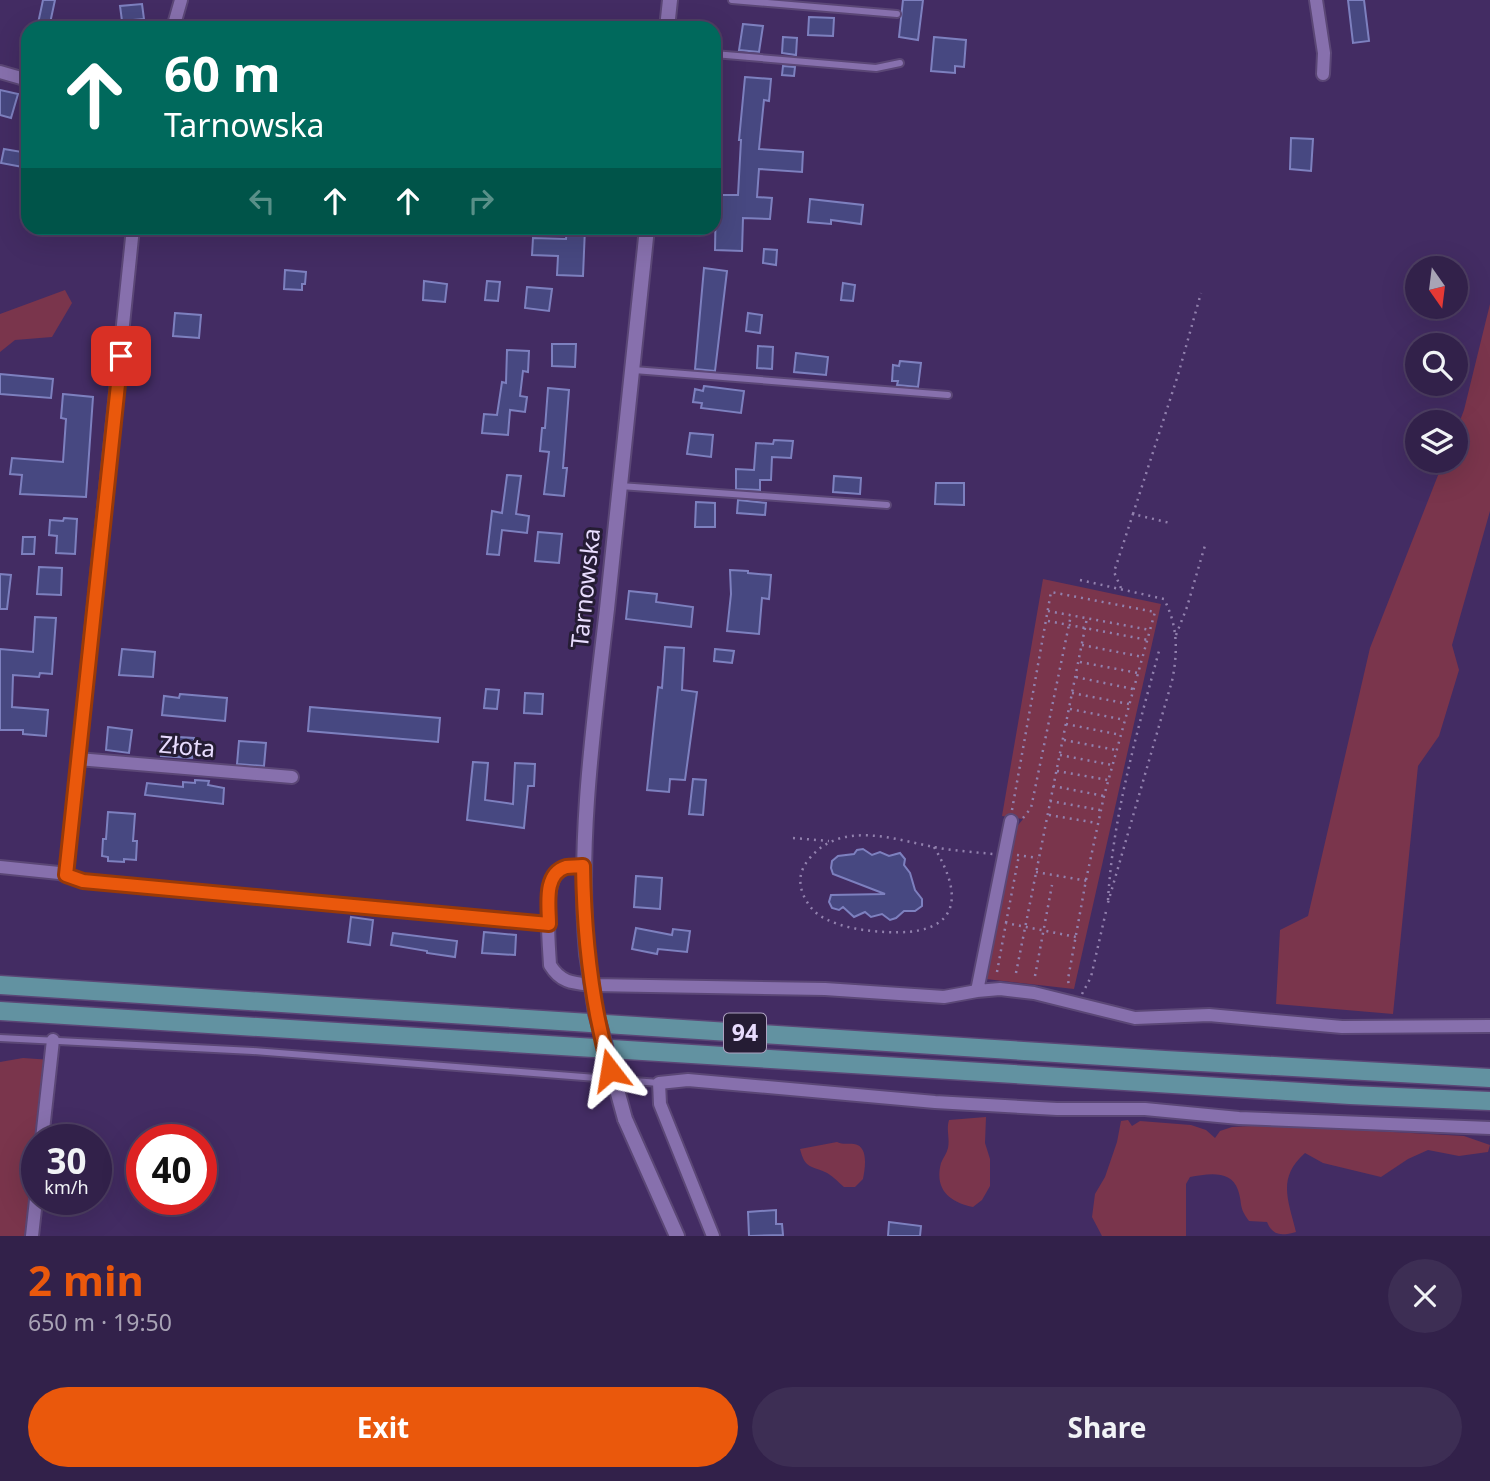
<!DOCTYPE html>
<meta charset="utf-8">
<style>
:root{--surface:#32214a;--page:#3d2e54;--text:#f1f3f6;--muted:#a8a3b5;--line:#4d3e62;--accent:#ea580c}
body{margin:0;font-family:"Noto Sans",sans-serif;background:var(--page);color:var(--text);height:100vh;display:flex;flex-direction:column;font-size:26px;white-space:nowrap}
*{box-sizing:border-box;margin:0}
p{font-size:23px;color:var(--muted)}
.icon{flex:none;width:38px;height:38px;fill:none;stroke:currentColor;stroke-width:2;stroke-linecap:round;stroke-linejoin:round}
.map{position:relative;height:1236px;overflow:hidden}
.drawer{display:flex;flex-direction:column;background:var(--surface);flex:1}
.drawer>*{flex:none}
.guide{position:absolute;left:21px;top:21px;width:700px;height:214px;border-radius:21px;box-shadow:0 7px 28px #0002,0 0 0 2px var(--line);background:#00695c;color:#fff;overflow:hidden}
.needle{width:46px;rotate:166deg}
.controls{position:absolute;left:1405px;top:256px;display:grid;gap:14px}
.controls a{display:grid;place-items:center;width:63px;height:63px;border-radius:50%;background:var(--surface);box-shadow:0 7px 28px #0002,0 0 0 2px var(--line);font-size:35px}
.speed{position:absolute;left:21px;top:1124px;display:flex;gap:14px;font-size:35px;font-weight:700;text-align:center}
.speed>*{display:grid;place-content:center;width:91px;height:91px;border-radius:50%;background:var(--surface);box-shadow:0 7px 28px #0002,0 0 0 2px var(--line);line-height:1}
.speed small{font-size:18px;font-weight:400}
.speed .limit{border:10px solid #d22;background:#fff;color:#111}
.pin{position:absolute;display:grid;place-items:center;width:60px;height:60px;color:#fff;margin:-30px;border-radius:14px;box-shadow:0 4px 10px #0006}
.me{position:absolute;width:77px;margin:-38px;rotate:346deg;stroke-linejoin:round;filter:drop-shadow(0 0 5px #0008)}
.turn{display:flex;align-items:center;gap:24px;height:147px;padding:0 28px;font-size:32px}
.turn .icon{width:91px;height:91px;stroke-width:2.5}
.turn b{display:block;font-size:49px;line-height:60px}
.lanes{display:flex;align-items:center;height:66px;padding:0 28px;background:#0003;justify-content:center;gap:35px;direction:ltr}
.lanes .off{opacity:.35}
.round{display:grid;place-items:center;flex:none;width:74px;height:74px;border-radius:37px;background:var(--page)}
.headline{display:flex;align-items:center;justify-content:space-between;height:119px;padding:0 28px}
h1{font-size:42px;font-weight:700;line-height:52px;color:var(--accent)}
.cta{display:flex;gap:14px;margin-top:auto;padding:14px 28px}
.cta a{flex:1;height:80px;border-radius:42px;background:var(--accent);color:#fff;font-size:28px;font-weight:700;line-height:80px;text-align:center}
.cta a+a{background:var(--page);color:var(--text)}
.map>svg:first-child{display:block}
.green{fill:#7a354c}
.building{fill:#474881;stroke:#7d80bf;stroke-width:2}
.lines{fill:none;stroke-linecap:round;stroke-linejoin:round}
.service-casing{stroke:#5b4776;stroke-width:10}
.minor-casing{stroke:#5b4776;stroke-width:16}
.tertiary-casing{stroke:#5b4776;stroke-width:18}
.primary-casing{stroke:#5b4776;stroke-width:21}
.path{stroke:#9281ae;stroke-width:2.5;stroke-dasharray:2 5;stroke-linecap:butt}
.service{stroke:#8770ad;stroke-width:6}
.minor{stroke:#8770ad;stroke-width:12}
.tertiary{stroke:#8770ad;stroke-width:14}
.primary{stroke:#6292a1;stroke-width:18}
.tertiary-bridge-casing{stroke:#5b4776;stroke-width:18;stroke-linecap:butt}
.tertiary-bridge{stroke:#8770ad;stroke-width:14}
.route-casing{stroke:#983908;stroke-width:18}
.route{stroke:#ea580c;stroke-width:12}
.labels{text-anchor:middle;stroke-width:6;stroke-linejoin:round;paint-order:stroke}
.shield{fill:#251c34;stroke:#aea2c1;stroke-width:2}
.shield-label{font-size:23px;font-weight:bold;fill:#e8dcfe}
.street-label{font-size:24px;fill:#e8dcfe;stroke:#251c34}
</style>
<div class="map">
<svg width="1490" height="1236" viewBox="0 0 1490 1236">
<rect width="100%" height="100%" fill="#432c63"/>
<path class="green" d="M65,290L72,303L52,337L15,340L0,352V314Z
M1490,304V511L1452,645L1459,670L1439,736L1418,766L1393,1014L1276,1004L1280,930L1308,916L1370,648L1444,460H1456V431L1464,410Z
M1043,579L1161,604L1074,989L986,979L1015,829L1023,819L1002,816Z
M23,1058L52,1060L37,1139V1160L25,1236H0V1062Z
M986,1117L985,1143L990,1159V1186L982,1200L973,1207C950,1202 934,1190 941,1163C943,1158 947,1153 948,1148C950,1138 946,1130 949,1120Z
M1128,1120L1132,1126L1140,1121L1191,1125L1206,1130L1215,1138L1220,1131L1232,1127L1269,1125L1464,1136L1490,1145L1488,1152L1459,1156L1428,1150L1408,1159L1381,1177L1323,1163L1305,1153C1277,1178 1288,1199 1296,1232C1281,1236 1273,1236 1267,1222L1249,1221C1238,1206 1243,1205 1238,1190C1231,1169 1207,1174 1190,1177L1186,1184V1236H1102L1092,1217L1095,1194L1105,1177L1117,1142L1121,1121Z
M837,1142C844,1145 847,1143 854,1144C869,1146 865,1169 863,1179L855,1187H844C838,1182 832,1175 825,1172C809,1165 805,1168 800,1149Z"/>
<path class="building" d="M43,0H55L49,28H37Z
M903,0H923L918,40L899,37Z
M1348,0H1364L1369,41L1353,43Z
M142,4L144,19L122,21L120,6Z
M809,17L834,18L833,36L808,35Z
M743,24L763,26L759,52L739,50Z
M783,37L797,38L796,55L782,53Z
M934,37L966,40L964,67L955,66V73L931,71Z
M783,66L795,67L794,76L782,75Z
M745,77L771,79L769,101L764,100L759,149L803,152L802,172L759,169L757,197L772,198L770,219L743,218L742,251L715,250L716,195H738L741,140H739Z
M0,90L18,94L11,118L0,115Z
M1291,138L1313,139L1311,171L1290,169Z
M4,149L28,153V168L1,163Z
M810,199L863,205L861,224L831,220V224L808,222Z
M567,228H585L583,276L557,275L558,256L532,255L533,238L566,239Z
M764,249L777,250L776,265L763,263Z
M704,268L727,271L715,371L695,369Z
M285,270L306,272L305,284H302V290L284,289Z
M424,281L447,284L445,302L423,300Z
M487,281L500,282L498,301L485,300Z
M843,283L855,285L853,301L841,300Z
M527,287L552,289L549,311L525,308Z
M175,313L201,315L199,338L173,336Z
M748,313L762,315L760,333L746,331Z
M552,344H576L575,367L552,366Z
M758,346L773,347L772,369L757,368Z
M507,350L529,351L528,372L523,371L520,396L527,397L525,412L510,410L508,435L482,433L484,414L497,415L502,382L506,383Z
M796,353L828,357L826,375L794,372Z
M900,361L921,363L918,387L897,385L898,381H892L893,365L899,366Z
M0,374L53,379L51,398L0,394Z
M704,386L744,391L741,413L701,408L702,403L693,402L695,389L703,391Z
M548,388L569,390L563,468H567L564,496L544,494L549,452L540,451L542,428H545Z
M63,394L93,397L86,497L20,494L22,475L10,474L12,458L63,462L66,419L61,418Z
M690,433L713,435L711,457L687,454Z
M774,440L793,441L791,458L772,457L771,480H760V490L736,489V469L754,470L756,443L773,444Z
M507,475L521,476L516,514L529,516L527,533L502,530L499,555L487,554L492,511L502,513Z
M834,476L861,478L860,494L833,492Z
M936,483H964V505L935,504Z
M738,500L766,503L765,515L737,513Z
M696,502L715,503V527H695Z
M64,518L77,519L75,554L56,553L57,536L49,535L50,520L63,521Z
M538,532L562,534L559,563L535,561Z
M23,537H35L34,554H22Z
M39,567L62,568L61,595L37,594Z
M730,570L748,571V573L771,575L769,599L762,598L759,634L727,631L731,594Z
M0,574L11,575L7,609H0Z
M629,591L657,594L656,602L693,607L691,627L626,619Z
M35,617L56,618L52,674L40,673L39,677L13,675L12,707L48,710L46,736L23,734V730H0V649L33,652Z
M665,647L684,648L682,690L697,692L685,780L670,779L669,792L647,790L658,687L662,688Z
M122,649L155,652L153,677L119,675Z
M715,649L734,651L732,663L714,661Z
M486,689L499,690L497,709L484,708Z
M525,693L543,694L542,714L524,713Z
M180,694L227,698L225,721L162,715L164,696L179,698Z
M310,707L440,718L438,742L308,731Z
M108,727L132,730L129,753L106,750Z
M163,736L194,738L192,758L161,756Z
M239,741L266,743L264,766L237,764Z
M473,762L488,763L485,800L513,804L515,763L535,764L534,786H528L524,828L467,820Z
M693,779L706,780L703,815L689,814Z
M195,780L209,781L208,785L224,788L223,804L145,795L147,783L183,787V782L195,783Z
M108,812L135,814L133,841H137L136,860L124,859V862L108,861V857L102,856L103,839H106Z
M863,849L872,855L880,852L889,856L900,853L905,859L904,865L910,873L915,890L922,899V906L915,911H904L896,918L890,920L882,914L871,917L865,912L854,917L843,907L839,910L832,908L829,902L831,895L885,894L833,874L831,868L832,861L838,856L854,854L857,850Z
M636,876L662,878L660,909L634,907Z
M351,917L373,920L370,945L348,942Z
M636,928L672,935L673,929L690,931L687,952L658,949L657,954L632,949Z
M484,932L516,935L515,955L482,953Z
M393,933L457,941L455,957L427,953V951L391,945Z
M776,1210V1224H782L783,1235L749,1236L748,1212Z
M889,1222L921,1226L920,1236H888Z"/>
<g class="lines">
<g class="service-casing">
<path id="service" d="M732,0L897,14
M714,54L876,68L900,63
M634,370L948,395
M620,486L887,505
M0,1038L253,1051L659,1083"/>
</g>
<g class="minor-casing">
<path id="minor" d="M1316,0L1324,53L1323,74
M173,28L181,0
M0,72L28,80
M78,759L292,777
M583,866C574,867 564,865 557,873C543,887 549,945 550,965C561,983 573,983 593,985L825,989L944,997L977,991L1011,821
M0,867L59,873L83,881L549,924
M66,875L133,228
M977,991L1000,989L1034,993L1135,1018L1209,1015L1342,1027L1490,1026
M42,1139L53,1040
M32,1236L37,1191
M713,1236L660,1104L659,1083L688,1080L935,1102L1057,1109H1145L1239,1118L1490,1128"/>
</g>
<g class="tertiary-casing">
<path id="tertiary" d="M667,28L670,0
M587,954C577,841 594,721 607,609C621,482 634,355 647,228
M625,1119L677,1236"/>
</g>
<g class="primary-casing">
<path id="primary" d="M0,985L1165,1060L1490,1078
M0,1011L1350,1095L1490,1101"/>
</g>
<path class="path" d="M1133,514L1178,375L1201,293
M1080,580L1164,599C1178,626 1178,652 1172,681L1107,906
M1121,588L1114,572L1133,514L1170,523
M1048,611L1150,630
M1048,621L1148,640
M1176,635L1187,607L1206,542
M1082,645L1143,657
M1080,662L1138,673
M1076,677L1133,689
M1072,693L1129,704
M1070,709L1125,720
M1066,724L1121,735
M1064,740L1116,750
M1060,755L1112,765
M1057,771L1108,780
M1053,786L1104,796
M1050,801L1100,810
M1012,810L1051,592L1155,612L1104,796L1086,880L1068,979L1069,988
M1049,815L1097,823
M1023,818L1031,808L1071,615
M793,838L829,841
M934,847C968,903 954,936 886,932C866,931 842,928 824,918C814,913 807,904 803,894C798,881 800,870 809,859C841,820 893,839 934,847C954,851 974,852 993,854
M1017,855L1038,858
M1036,872L1088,881
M1108,900C1113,815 1137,733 1159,651
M1006,923L1019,855
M997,972L1006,923L1076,937
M1016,973L1087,618
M1035,976L1052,885
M1082,994L1091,977L1107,907"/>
<use href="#service" class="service"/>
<use href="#minor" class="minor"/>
<use href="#tertiary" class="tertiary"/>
<use href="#primary" class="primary"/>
<g class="tertiary-bridge-casing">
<path id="tertiary-bridge" d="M587,954L596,1013L625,1119"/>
</g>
<use href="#tertiary-bridge" class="tertiary-bridge"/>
</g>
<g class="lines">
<g class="route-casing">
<path id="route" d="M121,356L66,875L83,881L549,924C549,906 543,874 566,867C571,866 577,867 583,866C584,935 591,1003 610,1070"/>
</g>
<use href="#route" class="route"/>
</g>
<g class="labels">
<rect class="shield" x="724" y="1013.5" width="42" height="39" rx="5"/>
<g class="shield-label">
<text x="745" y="1041">94</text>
</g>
<g class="street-label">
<text transform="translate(586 588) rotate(-84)" y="8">Tarnowska</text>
<text transform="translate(187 747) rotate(5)" y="8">Złota</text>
</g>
</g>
</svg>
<div class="controls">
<a><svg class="needle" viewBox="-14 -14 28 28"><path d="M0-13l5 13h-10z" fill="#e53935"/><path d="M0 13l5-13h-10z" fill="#a8a3b5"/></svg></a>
<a><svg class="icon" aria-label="search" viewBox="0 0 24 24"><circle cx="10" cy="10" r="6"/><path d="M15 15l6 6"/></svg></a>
<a><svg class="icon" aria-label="layers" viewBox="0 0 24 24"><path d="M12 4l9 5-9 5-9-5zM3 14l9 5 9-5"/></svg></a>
</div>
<div class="speed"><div>30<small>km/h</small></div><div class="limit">40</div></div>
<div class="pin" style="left:121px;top:356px;background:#d93025"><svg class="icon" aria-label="arrive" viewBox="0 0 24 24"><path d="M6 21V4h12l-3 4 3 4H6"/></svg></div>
<svg class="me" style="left:610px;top:1070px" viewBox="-20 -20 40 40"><path d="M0-17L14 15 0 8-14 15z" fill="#ea580c" stroke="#fff" stroke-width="4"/></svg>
<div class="guide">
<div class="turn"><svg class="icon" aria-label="ahead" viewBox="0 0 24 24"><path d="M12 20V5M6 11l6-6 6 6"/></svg><div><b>60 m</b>Tarnowska</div></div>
<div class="lanes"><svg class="icon off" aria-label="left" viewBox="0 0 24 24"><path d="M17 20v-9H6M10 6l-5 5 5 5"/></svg><svg class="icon" aria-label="ahead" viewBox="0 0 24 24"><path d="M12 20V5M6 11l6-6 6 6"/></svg><svg class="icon" aria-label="ahead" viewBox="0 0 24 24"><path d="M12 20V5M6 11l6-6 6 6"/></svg><svg class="icon off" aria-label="right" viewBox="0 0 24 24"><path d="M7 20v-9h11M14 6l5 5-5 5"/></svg></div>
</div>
</div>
<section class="drawer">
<div class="headline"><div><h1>2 min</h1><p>650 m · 19:50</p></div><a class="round"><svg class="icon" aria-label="close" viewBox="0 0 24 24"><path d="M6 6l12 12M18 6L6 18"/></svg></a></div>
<div class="cta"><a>Exit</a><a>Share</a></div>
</section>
